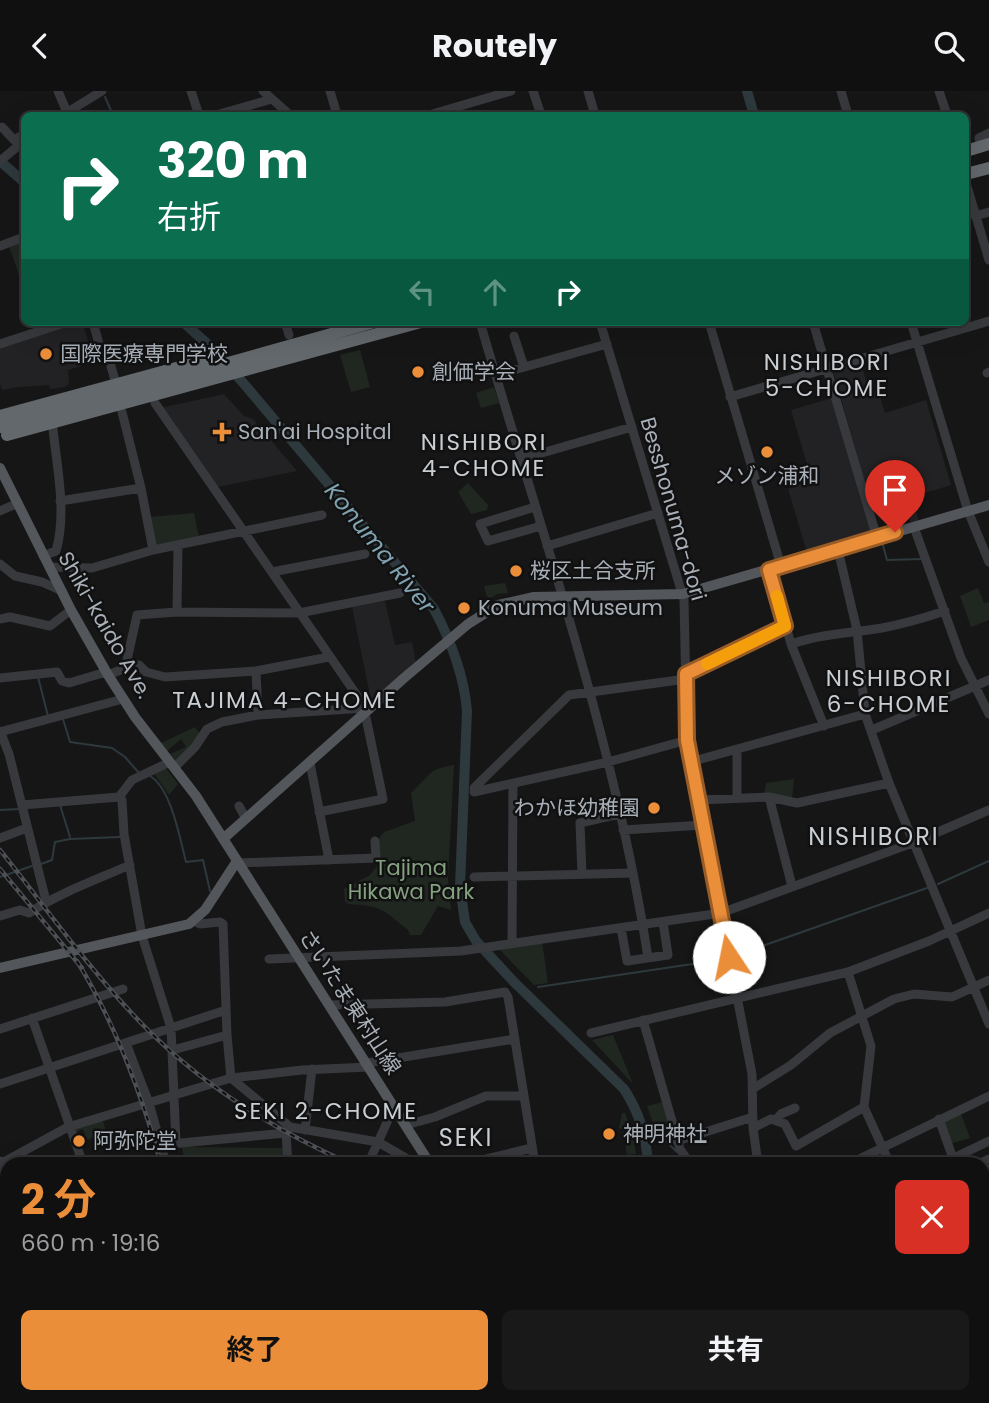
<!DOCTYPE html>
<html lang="ja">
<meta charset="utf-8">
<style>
:root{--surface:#101011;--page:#19191a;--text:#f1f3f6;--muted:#9c9d9f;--line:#303031;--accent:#eb8e3a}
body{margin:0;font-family:Poppins,"Noto Sans JP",sans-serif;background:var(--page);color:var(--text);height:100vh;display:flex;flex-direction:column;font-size:26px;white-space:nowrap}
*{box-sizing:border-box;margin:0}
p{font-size:23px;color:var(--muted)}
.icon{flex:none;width:38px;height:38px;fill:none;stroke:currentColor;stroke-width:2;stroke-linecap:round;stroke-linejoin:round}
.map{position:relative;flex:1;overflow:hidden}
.details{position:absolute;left:0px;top:1066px;width:990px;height:247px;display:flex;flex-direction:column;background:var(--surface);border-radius:21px 21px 0 0;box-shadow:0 7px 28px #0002,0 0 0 2px var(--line)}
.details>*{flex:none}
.guide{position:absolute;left:21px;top:21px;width:948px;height:214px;border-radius:10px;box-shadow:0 7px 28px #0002,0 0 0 2px var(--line);background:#0b6e4f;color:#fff;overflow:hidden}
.pin{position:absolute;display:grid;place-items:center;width:60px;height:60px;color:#fff;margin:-72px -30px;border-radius:50% 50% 50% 0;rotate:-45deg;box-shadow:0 0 7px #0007}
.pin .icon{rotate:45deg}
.me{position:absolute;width:77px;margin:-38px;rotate:349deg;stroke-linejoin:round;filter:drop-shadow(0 0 5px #0008)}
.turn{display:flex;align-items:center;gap:24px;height:147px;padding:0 21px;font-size:32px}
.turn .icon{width:91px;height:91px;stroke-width:2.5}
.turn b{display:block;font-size:49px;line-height:60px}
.lanes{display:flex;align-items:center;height:66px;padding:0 21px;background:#0003;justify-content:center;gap:35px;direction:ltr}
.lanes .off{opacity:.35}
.round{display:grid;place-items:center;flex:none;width:74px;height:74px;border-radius:10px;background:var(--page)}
.head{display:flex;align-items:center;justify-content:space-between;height:119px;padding:0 21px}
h1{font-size:42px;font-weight:700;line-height:52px;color:var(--accent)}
.button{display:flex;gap:14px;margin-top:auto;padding:14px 21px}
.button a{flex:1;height:80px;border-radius:10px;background:var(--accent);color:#111;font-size:28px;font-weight:700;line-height:80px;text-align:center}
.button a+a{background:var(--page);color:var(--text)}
header{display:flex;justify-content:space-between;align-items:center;height:91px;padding:0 21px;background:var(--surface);font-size:32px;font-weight:700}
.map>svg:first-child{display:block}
.built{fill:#222224}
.green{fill:#202720}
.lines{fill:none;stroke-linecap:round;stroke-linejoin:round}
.stream{stroke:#2e393d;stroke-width:2}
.river{stroke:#2e393d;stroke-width:10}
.minor{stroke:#37393c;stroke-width:9}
.major{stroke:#53565b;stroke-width:10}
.highway{stroke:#63686d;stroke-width:12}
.rail-casing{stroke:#4c4f53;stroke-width:4.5}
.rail{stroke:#111112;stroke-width:2;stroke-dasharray:5;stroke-linecap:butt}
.route-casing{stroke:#995c26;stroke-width:18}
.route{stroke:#eb8e3a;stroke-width:12}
.slow{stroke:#f59e0b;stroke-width:12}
.poi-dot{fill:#eb8e3a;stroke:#111112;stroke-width:2.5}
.labels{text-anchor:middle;stroke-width:5;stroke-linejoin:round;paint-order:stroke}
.poi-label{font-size:21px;fill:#a8afb7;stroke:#111112;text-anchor:start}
.street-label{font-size:21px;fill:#a8afb7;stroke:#111112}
.park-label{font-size:21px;fill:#84a180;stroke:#111112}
.neighbourhood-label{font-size:23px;letter-spacing:2px;fill:#c9ced3;stroke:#111112}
.water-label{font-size:23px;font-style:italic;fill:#80a3b1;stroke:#111112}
.quarter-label{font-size:24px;letter-spacing:2px;fill:#c9ced3;stroke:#111112}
</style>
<header><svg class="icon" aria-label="back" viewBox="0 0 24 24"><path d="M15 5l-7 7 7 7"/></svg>Routely<svg class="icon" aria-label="search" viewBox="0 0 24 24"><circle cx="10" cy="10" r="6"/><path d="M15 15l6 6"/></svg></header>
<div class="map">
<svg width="989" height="1312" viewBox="0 0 989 1312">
<rect width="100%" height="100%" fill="#161617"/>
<path class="built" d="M74,231H82L95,271L68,279L69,293L65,296L50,298L49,294L19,296L2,299L0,292V255Z
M860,271L870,301L878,299L885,322L926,309L951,394L912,406L919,431L911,433L898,389L867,399L833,279Z
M224,303L244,325L253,328L297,380L218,396L160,317Z
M832,307L873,445L808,465L788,398L812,390L791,319Z
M385,510L395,554L412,551L416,572L371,609L352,516Z"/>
<path class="green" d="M24,149V196H23L9,155Z
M360,259L370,296L351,301L340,264Z
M494,296L499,312L481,317L476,302Z
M468,392L488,414L487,419L471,423L458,401Z
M194,422L199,446L154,454L149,426Z
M505,492L508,502L497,503L488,509L484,495Z
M978,497L984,512L989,511V529L971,536L960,505Z
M195,636L200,643L193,654L176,671L170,663L186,656L181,648L167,660L161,652Z
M454,674L448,787L451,819L438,815L421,844H410L408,839C382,818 382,815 348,813L345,810L344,798L370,784L377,775V750L384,741L415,730L411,702C429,686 427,678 454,674Z
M165,676L178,693L169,704L153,681Z
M794,688L792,708L764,704L766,692Z
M542,850L548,892L534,894L497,856Z
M613,944L633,993L592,949Z
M664,1011L678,1058L658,1038L656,1040L647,1015Z
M960,1020L970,1047L950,1053L939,1028Z
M622,1022H625L633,1045L636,1063L627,1064L623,1039L619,1037Z
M102,1027L106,1040L87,1049L83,1038L73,1042L72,1038Z
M182,1056L285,1057L288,1073H185Z"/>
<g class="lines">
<path class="stream" d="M105,6L113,24
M882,451L887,469L922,468
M38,586L48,625
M63,628L70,651L112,657L125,666L139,682
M150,685C171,697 180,748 186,771L203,769L210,800
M60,714L70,746
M0,719L20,718
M41,773L52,769L55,751L70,748L120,746
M0,786L32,775
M938,793L989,770
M731,866L927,797
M538,896L726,868
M526,903L531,902
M657,1042L677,1061"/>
<path class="river" d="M747,0L754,24
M0,70L24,91
M183,231L212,257L245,294L434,518C451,550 464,584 467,620L460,796L465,831L476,850L514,891L624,998C640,1023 646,1044 648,1073
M984,1231L989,1230"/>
<path class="minor" d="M58,0L68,24
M191,0L199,24
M263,0L290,24
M330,0L337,24
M533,0L541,24
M588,0L595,24
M841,0L848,24
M939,0L947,24
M63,24L102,0
M216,24L272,8
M429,24L511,0
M2,36L14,49L24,43
M981,55L979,47L989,42
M0,70L24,50
M966,92L989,169
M975,125L989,121
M0,155L24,146
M93,231L101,260L109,268L116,293
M285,231L289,244
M480,231C541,441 615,650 648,867
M600,231L684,509L687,649L752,983L753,1037L758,1073
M709,231L781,475
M813,231L877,447
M911,231L968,420L989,471
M514,245L524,276
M0,253L67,231
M987,282L989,281
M496,284L607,253
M730,306L989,230
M155,312L367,619
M122,321L141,397
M521,368L632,336
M60,410L141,397L153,459
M535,416L480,433L488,450L541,435
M0,420L18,412
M914,436L961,567L989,623
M547,455L658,422
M838,459L857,539L865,623
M43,465L56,460C67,422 57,377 53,338
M0,473L15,485L42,491L62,500
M49,476L92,477L153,459L322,424
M770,479L791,553L824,635
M272,481L365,463
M177,521L178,454
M0,528L10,526L50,535L71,519
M791,553C821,543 851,542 882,537C903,533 924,527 945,520
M130,573L127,569L137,524L177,521L299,522L400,502
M256,580L258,624
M686,583L785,535
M108,584L128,576L130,573L139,574L146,581L165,586L256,580L329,566
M0,587L57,581L62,590L69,592L106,581
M872,639L989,589
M0,640L9,663L46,810
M0,641L123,608
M737,658V707
M690,671L865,623L889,692L989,933
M310,672L329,769
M175,676L195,656L207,638L222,631L258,624L365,617
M474,697L569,604L686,588
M474,701L608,671L687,649
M119,706L122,709L124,743L142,845L171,937L176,1052
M769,706L792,795
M699,709L769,706L797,712L889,692
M22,714L119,706L132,689L170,671
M239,715L246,728
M319,721L383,708L365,622
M623,739L703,734
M0,747L27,737
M238,772L376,767L375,750
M582,783L580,732L619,723
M474,786L632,782
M0,825L20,819L29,822C57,803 98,788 130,774
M194,830L200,833L220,831L223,833L227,944L231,987L290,1036
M621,837L627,870L668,864L663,831
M512,852L513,694
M269,868L461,860L721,822L915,751L989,719
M329,914L445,911L505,901L508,906L535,1073
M32,927L83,1073
M643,929L680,1058L690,1073
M0,938L123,898
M591,942L848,881L929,850L989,822
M126,952L149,1012L166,1073
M173,959L227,944
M367,972L515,948
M0,993L226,919
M754,997L791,974L830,942L894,908L914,903L952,906L989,889
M864,1016L890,1073
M939,1028L955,1073
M776,1029L781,1023L795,1017
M406,1034L435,1026L486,1005H523
M753,1037L771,1028L785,1033L796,1055L864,1016L871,955L848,881
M305,1039L312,978
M286,1042L288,1073
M677,1050L753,1026
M161,1054L286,1042L290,1036L378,1051L416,1073
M0,1070L7,1091
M0,1073L68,1036L231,987L302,979L369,976
M368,1073L394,1016
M465,1073L532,1057
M849,1073L989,1005
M941,1073L989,1050
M978,1073L989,1068
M984,1100L989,1098
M984,1117L989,1115
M984,1176L989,1175
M0,1190L7,1185
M0,1251L7,1254
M984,1294L989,1293
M0,1297L7,1280
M234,1306L268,1312
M749,1306L762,1312
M794,1306L795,1312
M813,1306L814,1312
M917,1306L933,1312
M56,1312L60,1306
M108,1312L110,1306
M167,1312L168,1306
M300,1312L301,1306
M381,1312L382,1306
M488,1312L490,1306
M579,1312L580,1306
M652,1312L660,1306
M708,1312L713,1306
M883,1312L913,1306"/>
<path class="major" d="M0,377L71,519L108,584L135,626L196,705L430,1073
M223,748L404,587L468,533L498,514L534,506L683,503L989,414
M0,877L189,833L205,819L237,770
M626,1306L634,1312"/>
<path class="highway" d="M966,60L989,53
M966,83L989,77
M0,325L202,270
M0,336L374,231
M7,344L421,231"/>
<g class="rail-casing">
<path id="rail" d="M0,759C47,818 91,881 144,935C202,994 276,1040 351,1073
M0,778L82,877
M77,870C116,934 141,1001 161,1073
M984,1078L989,1076
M984,1094L989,1091
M930,1306L947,1312
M951,1306L966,1312
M174,1312L175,1306
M216,1312L222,1306
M631,1312L638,1306
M656,1312L665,1306"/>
</g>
<use href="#rail" class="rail"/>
</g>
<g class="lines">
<g class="route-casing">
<path id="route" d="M729,866L687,649L686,583L785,535L769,479L895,441"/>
</g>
<use href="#route" class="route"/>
<path class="slow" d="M707,573L785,535L777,505"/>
</g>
<g class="poi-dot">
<circle cx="46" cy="263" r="7"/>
<circle cx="418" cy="281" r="7"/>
<path d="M218.5 330.5h7v7h7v7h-7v7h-7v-7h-7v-7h7z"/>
<circle cx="767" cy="361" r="7"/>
<circle cx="516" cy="480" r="7"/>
<circle cx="464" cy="517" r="7"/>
<circle cx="654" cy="717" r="7"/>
<circle cx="609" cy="1043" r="7"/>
<circle cx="79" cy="1050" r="7"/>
</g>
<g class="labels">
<g class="poi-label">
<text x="60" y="270">国際医療専門学校</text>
<text x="432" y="288">創価学会</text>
<text x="238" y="348">San'ai Hospital</text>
<text x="767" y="392" text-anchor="middle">メゾン浦和</text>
<text x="530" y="487">桜区土合支所</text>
<text x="478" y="524">Konuma Museum</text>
<text x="640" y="724" text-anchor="end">わかほ幼稚園</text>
<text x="623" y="1050">神明神社</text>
<text x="93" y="1057">阿弥陀堂</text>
</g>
<g class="street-label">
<text transform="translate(673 418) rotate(74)" y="7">Besshonuma-dori</text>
<text transform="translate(105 534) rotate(60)" y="7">Shiki-kaido Ave.</text>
<text transform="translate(350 911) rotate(57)" y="7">さいたま東村山線</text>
</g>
<g class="park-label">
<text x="411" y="784">Tajima<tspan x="411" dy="24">Hikawa Park</tspan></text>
</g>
<g class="neighbourhood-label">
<text x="827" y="279">NISHIBORI<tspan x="827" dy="26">5-CHOME</tspan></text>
<text x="484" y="359">NISHIBORI<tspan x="484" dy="26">4-CHOME</tspan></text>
<text x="889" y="595">NISHIBORI<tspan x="889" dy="26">6-CHOME</tspan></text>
<text x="285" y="617">TAJIMA 4-CHOME</text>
<text x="326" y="1028">SEKI 2-CHOME</text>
</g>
<g class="water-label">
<text transform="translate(380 457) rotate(51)" y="8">Konuma River</text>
</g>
<g class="quarter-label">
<text x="874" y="754">NISHIBORI</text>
<text x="466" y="1055">SEKI</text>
</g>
</g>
</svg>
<div class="pin" style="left:895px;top:441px;background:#d93025"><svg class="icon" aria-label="arrive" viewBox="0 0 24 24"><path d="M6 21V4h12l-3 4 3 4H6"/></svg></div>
<svg class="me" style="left:729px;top:866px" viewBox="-20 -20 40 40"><circle r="19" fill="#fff"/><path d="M0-13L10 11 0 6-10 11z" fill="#eb8e3a"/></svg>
<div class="guide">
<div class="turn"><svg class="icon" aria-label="right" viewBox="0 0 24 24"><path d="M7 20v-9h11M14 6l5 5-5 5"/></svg><div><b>320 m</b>右折</div></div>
<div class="lanes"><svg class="icon off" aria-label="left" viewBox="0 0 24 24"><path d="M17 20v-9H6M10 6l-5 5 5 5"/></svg><svg class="icon off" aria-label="ahead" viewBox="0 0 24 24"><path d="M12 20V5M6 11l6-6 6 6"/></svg><svg class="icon" aria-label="right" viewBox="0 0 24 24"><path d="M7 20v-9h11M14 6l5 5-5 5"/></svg></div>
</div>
<section class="details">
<div class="head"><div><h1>2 分</h1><p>660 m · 19:16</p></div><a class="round" style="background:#d93025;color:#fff"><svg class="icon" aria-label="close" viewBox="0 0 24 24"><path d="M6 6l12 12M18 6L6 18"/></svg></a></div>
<div class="button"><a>終了</a><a>共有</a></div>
</section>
</div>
